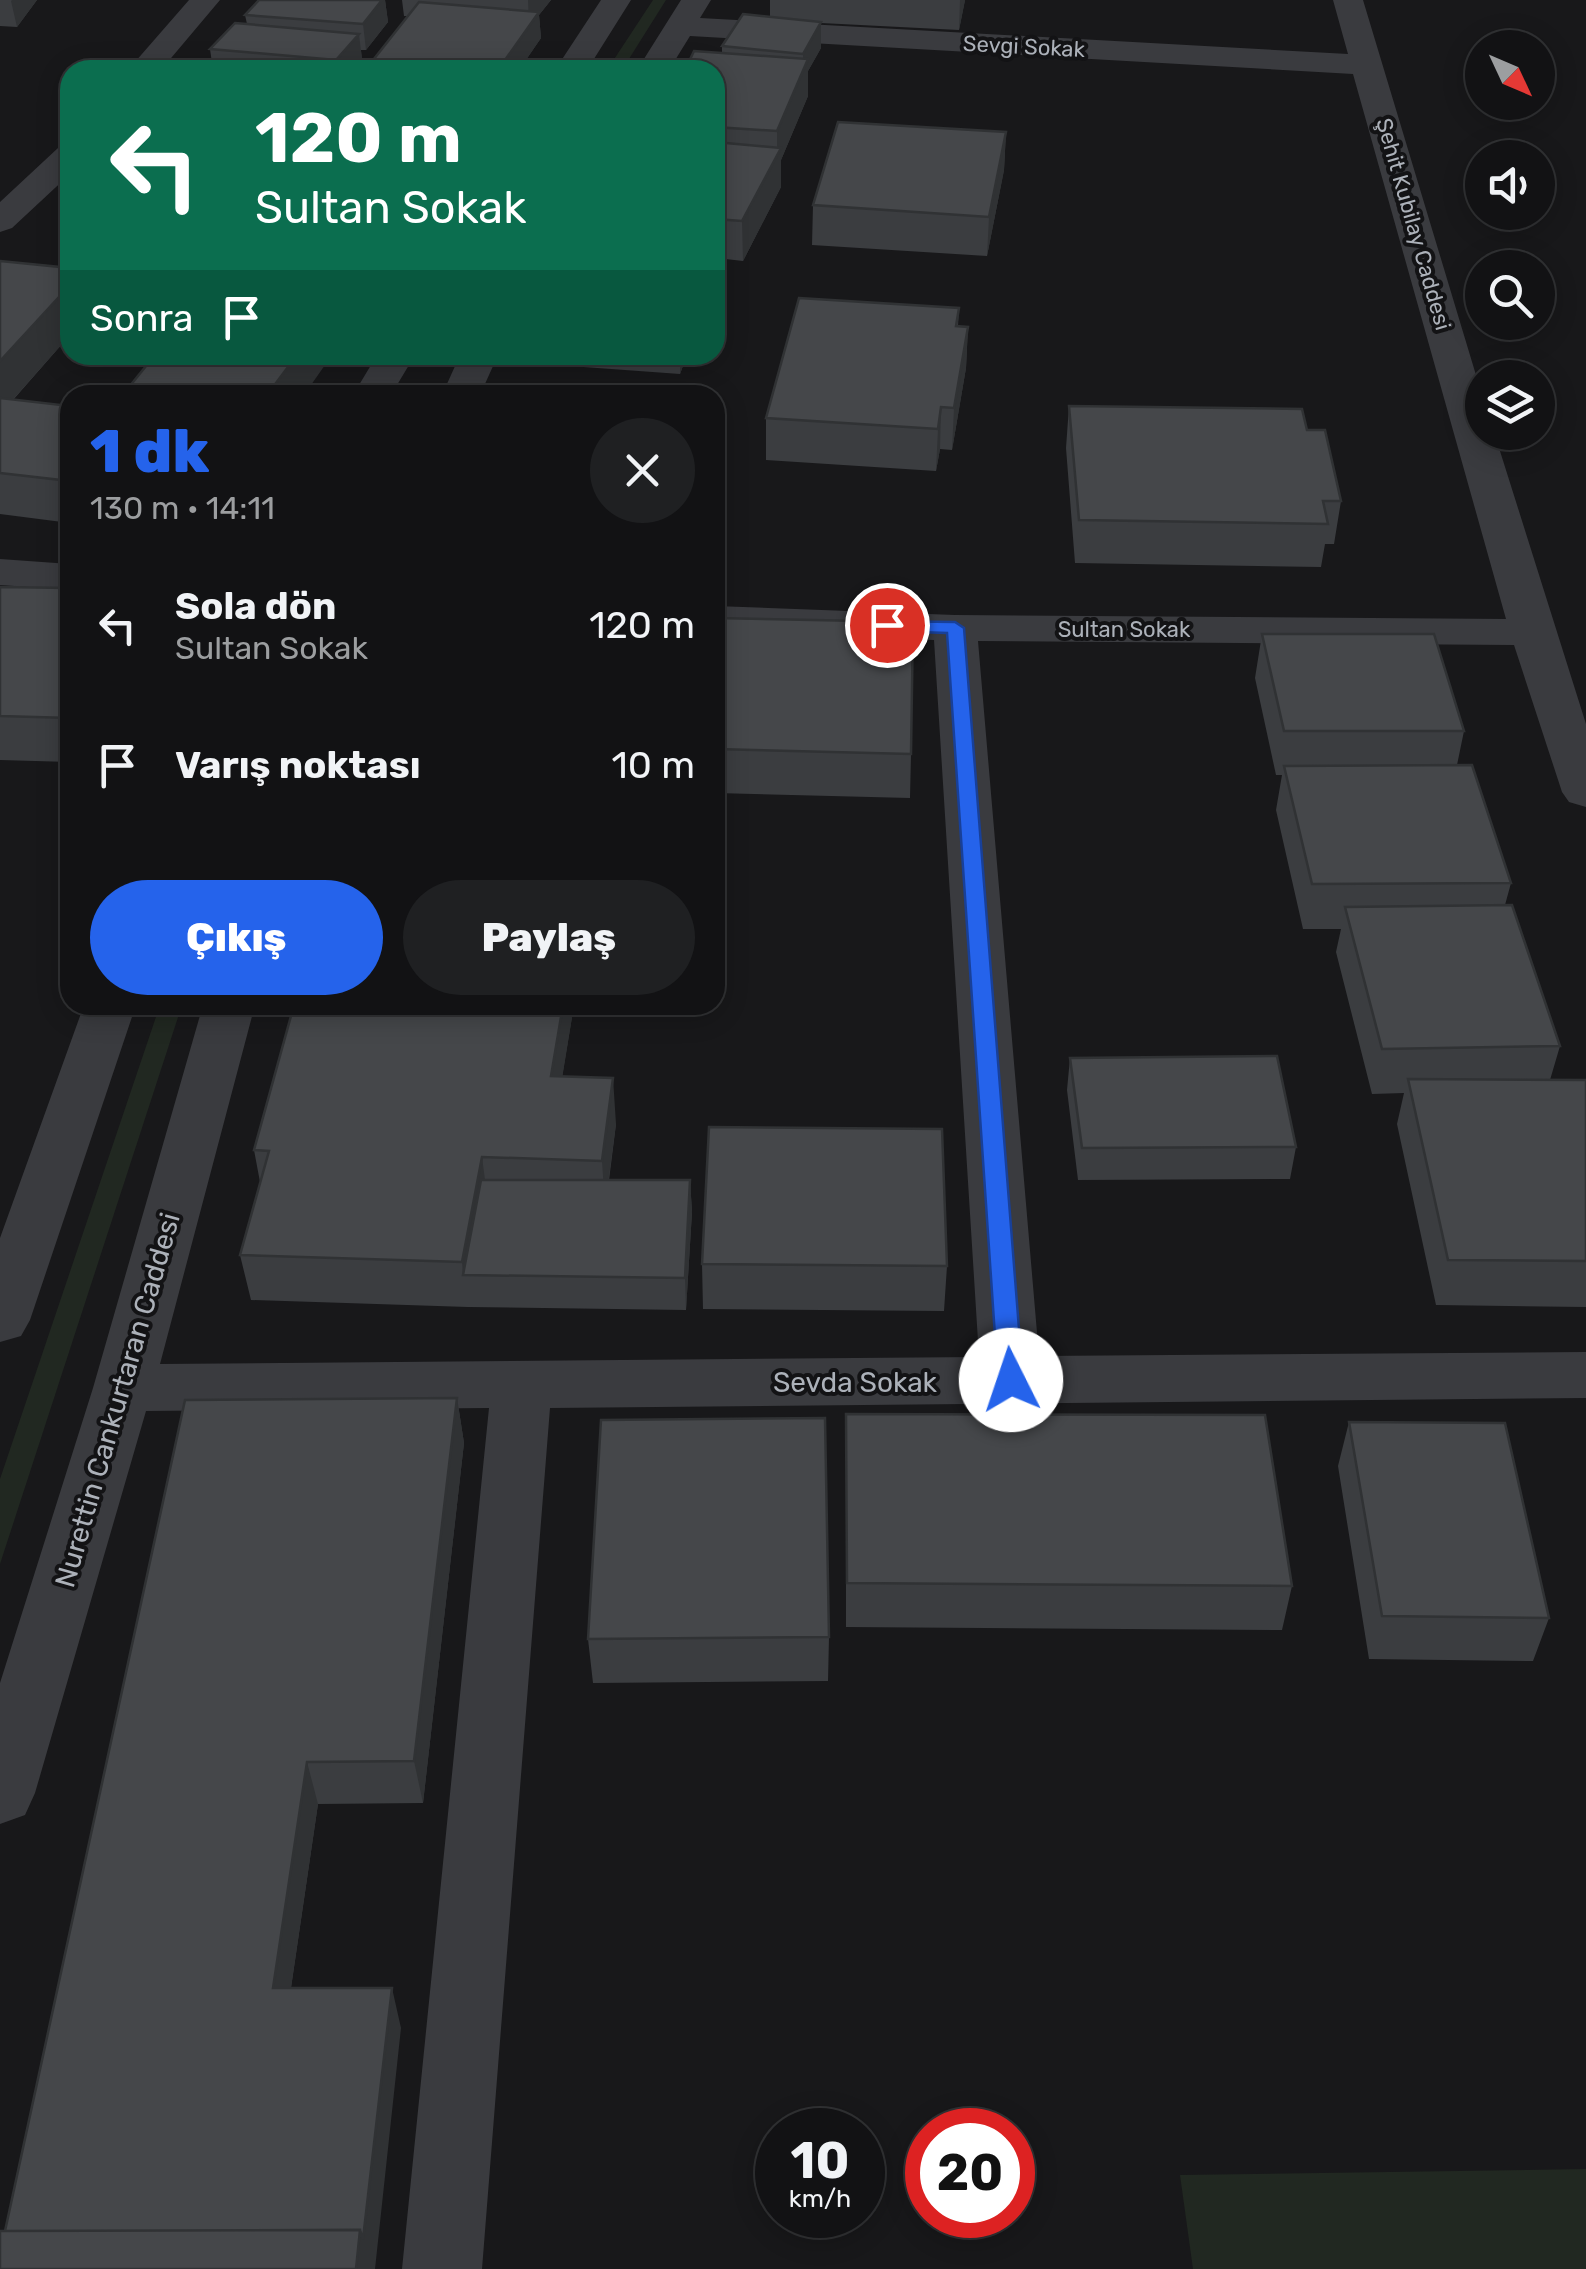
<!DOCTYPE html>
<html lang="tr">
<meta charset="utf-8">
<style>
:root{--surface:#121214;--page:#1f2022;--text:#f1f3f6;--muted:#9c9ea0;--line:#313234;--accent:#2563eb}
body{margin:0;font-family:Rubik,sans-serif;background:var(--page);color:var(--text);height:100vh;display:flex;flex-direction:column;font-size:38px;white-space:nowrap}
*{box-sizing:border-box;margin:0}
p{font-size:32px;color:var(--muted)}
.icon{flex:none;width:55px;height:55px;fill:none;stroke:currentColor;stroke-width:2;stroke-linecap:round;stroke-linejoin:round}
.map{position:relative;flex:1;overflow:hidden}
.side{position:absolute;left:60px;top:385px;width:665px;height:630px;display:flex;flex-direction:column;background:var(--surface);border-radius:30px;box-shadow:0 5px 25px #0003,0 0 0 2px var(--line)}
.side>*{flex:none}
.hud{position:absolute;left:60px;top:60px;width:665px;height:305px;border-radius:30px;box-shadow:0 5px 25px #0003,0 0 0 2px var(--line);background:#0b6e4f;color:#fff;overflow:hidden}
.needle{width:65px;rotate:134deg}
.controls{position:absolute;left:1465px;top:30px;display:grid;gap:20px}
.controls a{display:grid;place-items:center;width:90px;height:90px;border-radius:50%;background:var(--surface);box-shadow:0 5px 25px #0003,0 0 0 2px var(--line);font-size:50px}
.speed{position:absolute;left:755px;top:2108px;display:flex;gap:20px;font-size:50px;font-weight:700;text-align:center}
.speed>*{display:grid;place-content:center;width:130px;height:130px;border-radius:50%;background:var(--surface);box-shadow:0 5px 25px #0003,0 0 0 2px var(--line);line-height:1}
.speed small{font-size:25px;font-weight:400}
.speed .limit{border:15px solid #d22;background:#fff;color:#111}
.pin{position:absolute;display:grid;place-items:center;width:85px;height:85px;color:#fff;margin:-42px;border:5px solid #fff;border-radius:50%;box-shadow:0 2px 10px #0007}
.me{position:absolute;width:110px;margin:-55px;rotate:356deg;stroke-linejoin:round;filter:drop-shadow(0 0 8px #0008)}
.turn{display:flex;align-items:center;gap:35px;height:210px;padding:0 30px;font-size:45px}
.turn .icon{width:130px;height:130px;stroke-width:2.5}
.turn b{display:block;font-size:70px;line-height:85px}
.then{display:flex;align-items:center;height:95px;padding:0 30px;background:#0003;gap:20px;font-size:38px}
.round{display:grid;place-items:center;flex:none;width:105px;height:105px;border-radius:52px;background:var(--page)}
.headline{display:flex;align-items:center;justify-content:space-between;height:170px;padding:0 30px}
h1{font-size:60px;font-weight:800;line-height:75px;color:var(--accent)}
.button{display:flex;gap:20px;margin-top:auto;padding:20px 30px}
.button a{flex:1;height:115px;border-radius:60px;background:var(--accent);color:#fff;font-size:40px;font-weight:800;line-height:115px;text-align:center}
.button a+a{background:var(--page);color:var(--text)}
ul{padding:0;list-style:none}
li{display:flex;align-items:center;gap:30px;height:140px;padding:0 30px}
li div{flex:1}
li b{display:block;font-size:38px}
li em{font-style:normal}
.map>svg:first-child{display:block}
.green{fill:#212821}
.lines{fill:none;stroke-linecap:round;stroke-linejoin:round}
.minor{fill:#3a3b3f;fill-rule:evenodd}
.wall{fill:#3b3d40}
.shaded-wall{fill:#303234}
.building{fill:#45474a;stroke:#303234;stroke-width:2.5}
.route{fill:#2563eb;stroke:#184099;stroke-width:2.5}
.labels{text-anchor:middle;stroke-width:8;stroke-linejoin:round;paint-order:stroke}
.far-street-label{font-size:22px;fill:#acb1b9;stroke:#131315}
.street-label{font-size:28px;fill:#acb1b9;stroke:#131315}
</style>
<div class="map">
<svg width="1586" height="2269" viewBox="0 0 1586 2269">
<rect width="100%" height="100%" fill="#18181a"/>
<path class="green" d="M653,0H666L622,70H607Z
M160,1005H182L0,1564V1479Z
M1586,2169V2269H1193L1180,2175Z"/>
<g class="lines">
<path class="minor" d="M189,0H220L161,70H128Z
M601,0H631L587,70H555Z
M681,0H711L700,18L1348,54L1333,0H1363L1482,395V432H1494L1586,724V807L1569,802L1562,792L1514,645L978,641L1039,1356L1586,1352V1398L550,1408L482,2269H402L489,1408L146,1411L35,1793L25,1815L0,1824V1683L93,1388L203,1005H255L160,1364L979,1357L934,640L715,632V606L955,615L1506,619L1353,74L690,36L669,70H637Z
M70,145V174L12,228L0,232V202L58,148Z
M377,355H415L391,395H353Z
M460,355H498L480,395H442Z
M0,559L70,564V590L0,585Z
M84,1005H136L30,1320L21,1336L0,1342V1238Z"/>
</g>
<path class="wall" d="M0,0H37L17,27L0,26Z
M259,0H385L388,22L366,50H361L362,60L353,70H213L210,49L247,24L245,15Z
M402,0H551L539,15L541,38L519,70H366L407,16H404Z
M770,0H965L959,30L821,23V48L808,71V96L781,160V187L743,261L717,258V271L715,278V70L722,53V46L770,17Z
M1006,132L1004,170L987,256L812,245L813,205Z
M0,261L70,285V335L13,400L70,406V523L0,514Z
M959,308L958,326L968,327L966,368L952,450L940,449L936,471L766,460V418Z
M541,355H687L680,374L542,364Z
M129,387L304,395H131Z
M1069,406L1307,430L1341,501L1334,544H1325L1321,567L1075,563L1066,448Z
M0,587L70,588V762L0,760Z
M715,618L911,754L910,798L715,793Z
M1262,634L1464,731L1457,765L1511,883L1505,905L1560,1046L1550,1080H1586V1307L1436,1305L1397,1124L1404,1093L1372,1094L1336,952L1341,929H1303L1276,810L1282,775H1276L1255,678Z
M574,1005L562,1077L616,1124L609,1180H690L692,1212L686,1310L468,1307L251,1300L240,1255L260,1182L254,1150Z
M1070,1058L1296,1147L1290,1179L1078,1180L1067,1090Z
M702,1264L947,1266L944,1311L703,1309Z
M457,1398L464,1443L423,1803L318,1804L291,1988L401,2028L5,2231Z
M846,1414L1292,1586L1282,1630L846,1627Z
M1349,1422L1549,1618L1533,1661L1369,1659L1338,1466Z
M829,1637L828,1681L593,1683L588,1639Z"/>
<path class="shaded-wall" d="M12,0H37L17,27L11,1Z
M382,0H385L388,22L366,50L363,24Z
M528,0H551L539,15L541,38L519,70H498L529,26Z
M960,0H965L959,30Z
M821,22V48L808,71V96L781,160V187L743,261L742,221L777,156V131L803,70V54Z
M359,34L362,60L353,70H337L336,60Z
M1006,132L1004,170L987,256L989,217Z
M717,231V271L715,278V236Z
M70,285V335L0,414V361Z
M968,327L966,368L952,450L954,408Z
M297,355H332L304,395H267Z
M680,355H687L680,374Z
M941,407L940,449L936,471L938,429Z
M563,1005H574L555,1122L551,1076Z
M613,1078L616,1124L605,1206L602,1161Z
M482,1157L488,1203L463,1275L462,1262Z
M690,1180L692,1212L686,1310L685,1278Z
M457,1398L464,1443L423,1803L414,1761Z
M307,1762L318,1804L285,2028L273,1988Z
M392,1988L401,2028L375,2269H356Z"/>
<path class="building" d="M259,0H382L363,24L245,15Z
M419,2L539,12L498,70L366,69Z
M743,14L821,22L803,54L722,46Z
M235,23L359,34L336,60L210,49Z
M694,51L808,59L777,131L715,127V70H685Z
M838,122L1006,132L989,217L813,205Z
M715,142L781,148L742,221L715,219Z
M0,261L70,268V285L0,361Z
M799,298L959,308L956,326L968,327L954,408L941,407L938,429L766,418Z
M155,355H297L267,395H203L129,387Z
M0,398L70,406V481L0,473Z
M1069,406L1302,409L1307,430H1325L1341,501H1323L1328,524L1079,520Z
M0,587L70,588V718L0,716Z
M715,618L913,622L911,754L715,749Z
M1262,634H1434L1464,731H1284Z
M1472,765L1511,883L1312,884L1284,766Z
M1512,905L1560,1046L1382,1049L1345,907Z
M294,1005H563L551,1076L613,1078L602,1161L482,1157L462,1262L240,1255L269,1151L254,1150Z
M1277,1056L1296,1147L1082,1148L1070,1058Z
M1408,1079L1586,1080V1261L1448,1260Z
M709,1127L942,1129L947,1266L702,1264Z
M481,1180H690L685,1278L463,1275Z
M457,1398L414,1761L307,1762L273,1988H392L363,2239L360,2230L5,2231L185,1400Z
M846,1414L1265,1415L1292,1586L847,1583Z
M825,1418L829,1637L588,1639L601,1420Z
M1349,1422L1505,1423L1549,1618L1382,1616Z
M360,2230L356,2269H0V2231Z"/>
<path class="route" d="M880,621L955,622L964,628L1023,1380L1011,1390L998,1380L947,633L887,631L880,629Z"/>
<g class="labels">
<g class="far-street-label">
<text transform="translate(1024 46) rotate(3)" y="8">Sevgi Sokak</text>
<text transform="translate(1414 224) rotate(74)" y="8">Şehit Kubilay Caddesi</text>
<text x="1124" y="637">Sultan Sokak</text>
</g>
<g class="street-label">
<text x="855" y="1392">Sevda Sokak</text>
<text transform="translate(117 1400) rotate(-74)" y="10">Nurettin Cankurtaran Caddesi</text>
</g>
</g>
</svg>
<div class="controls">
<a><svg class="needle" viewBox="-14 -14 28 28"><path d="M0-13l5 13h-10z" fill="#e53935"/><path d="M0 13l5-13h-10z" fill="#9c9ea0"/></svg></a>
<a><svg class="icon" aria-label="sound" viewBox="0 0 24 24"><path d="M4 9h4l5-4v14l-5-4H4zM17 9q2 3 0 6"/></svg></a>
<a><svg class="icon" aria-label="search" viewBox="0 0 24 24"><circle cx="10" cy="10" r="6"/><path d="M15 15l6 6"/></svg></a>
<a><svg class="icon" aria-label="layers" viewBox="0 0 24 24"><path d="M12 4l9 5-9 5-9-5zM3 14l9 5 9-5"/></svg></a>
</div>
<div class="speed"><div>10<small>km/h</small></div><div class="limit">20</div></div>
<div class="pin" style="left:887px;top:625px;background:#d93025"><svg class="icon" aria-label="arrive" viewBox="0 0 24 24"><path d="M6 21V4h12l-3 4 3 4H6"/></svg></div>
<svg class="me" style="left:1011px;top:1380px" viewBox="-20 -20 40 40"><circle r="19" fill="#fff"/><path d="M0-13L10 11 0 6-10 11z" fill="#2563eb"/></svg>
<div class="hud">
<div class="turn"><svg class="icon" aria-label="left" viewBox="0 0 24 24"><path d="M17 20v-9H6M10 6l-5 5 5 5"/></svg><div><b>120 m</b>Sultan Sokak</div></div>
<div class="then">Sonra<svg class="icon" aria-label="arrive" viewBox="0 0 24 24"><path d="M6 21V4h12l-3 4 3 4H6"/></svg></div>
</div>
<section class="side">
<div class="headline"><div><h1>1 dk</h1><p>130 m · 14:11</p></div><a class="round"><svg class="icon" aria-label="close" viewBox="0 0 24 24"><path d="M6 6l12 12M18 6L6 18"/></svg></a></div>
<ul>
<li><svg class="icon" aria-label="left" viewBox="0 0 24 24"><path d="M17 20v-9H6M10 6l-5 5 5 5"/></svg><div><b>Sola dön</b><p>Sultan Sokak</p></div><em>120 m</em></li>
<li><svg class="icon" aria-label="arrive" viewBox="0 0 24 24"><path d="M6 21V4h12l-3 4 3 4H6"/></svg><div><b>Varış noktası</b></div><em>10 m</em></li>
</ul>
<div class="button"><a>Çıkış</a><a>Paylaş</a></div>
</section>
</div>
